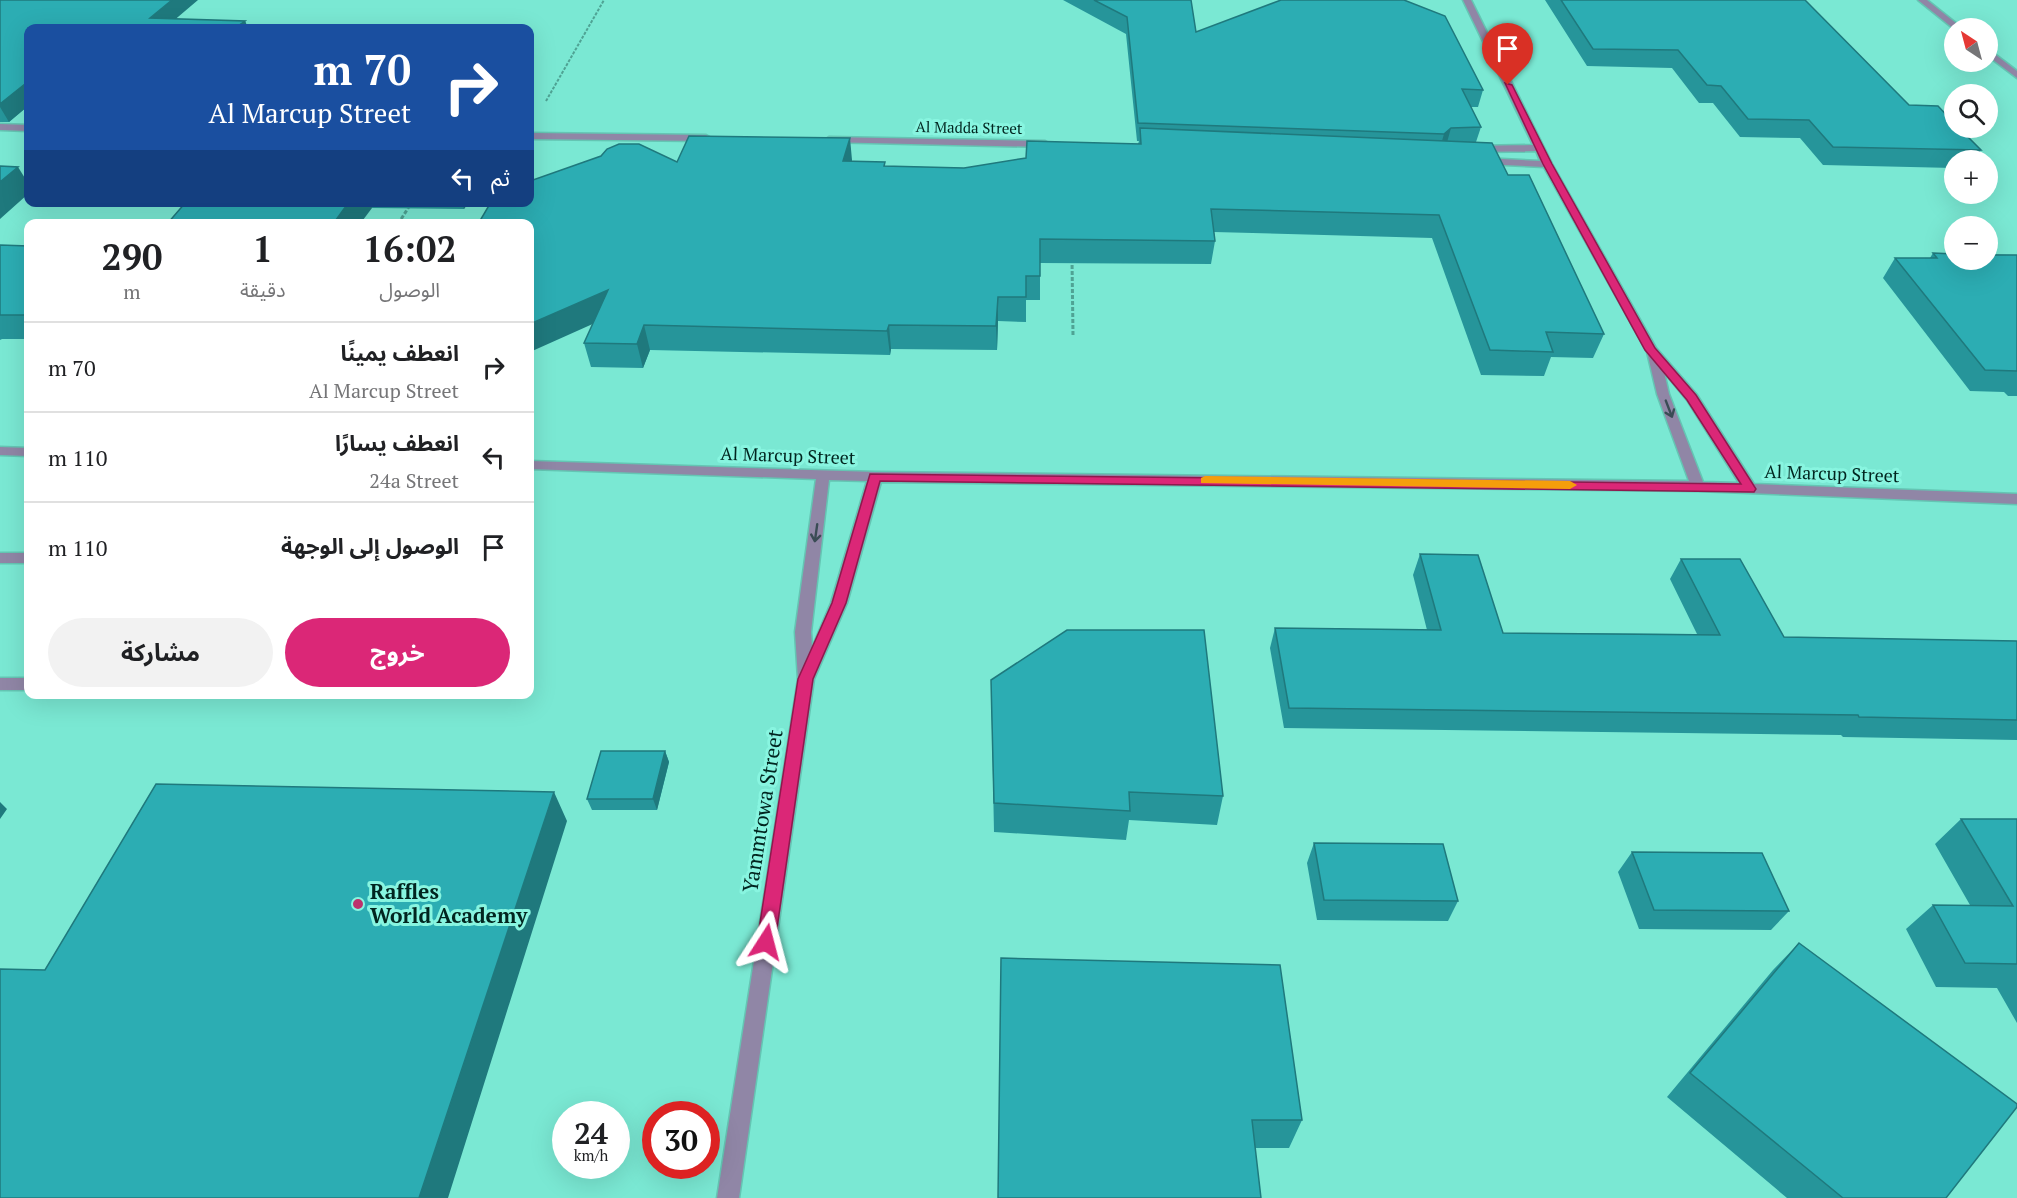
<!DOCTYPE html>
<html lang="ar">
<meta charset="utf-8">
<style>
:root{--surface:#fff;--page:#f2f2f2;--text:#202124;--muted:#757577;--line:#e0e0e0;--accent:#db2777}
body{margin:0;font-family:"PT Serif","Noto Sans Arabic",serif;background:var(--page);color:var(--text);direction:rtl;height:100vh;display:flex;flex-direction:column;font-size:22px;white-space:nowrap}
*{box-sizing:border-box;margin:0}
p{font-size:20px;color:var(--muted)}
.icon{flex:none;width:33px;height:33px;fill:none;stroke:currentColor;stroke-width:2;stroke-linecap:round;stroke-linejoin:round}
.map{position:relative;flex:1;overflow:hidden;direction:ltr}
.details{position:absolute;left:24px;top:219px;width:510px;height:480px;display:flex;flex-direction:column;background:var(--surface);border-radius:12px;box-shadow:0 6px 24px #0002;direction:rtl}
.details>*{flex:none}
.banner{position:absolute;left:24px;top:24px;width:510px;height:183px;border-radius:12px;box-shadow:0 6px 24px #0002;direction:rtl;background:#1a4fa0;color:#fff;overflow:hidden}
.needle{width:39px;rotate:324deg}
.tools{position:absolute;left:1944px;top:18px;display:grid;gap:12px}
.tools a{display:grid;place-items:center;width:54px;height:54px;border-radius:50%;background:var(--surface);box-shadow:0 6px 24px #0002;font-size:30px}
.speed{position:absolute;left:552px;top:1101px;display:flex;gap:12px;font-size:30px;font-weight:700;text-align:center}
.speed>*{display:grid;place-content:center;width:78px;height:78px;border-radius:50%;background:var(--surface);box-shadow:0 6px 24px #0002;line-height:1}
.speed small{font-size:15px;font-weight:400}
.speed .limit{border:9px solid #d22;background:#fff;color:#111}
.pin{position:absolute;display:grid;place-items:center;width:51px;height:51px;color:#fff;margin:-62px -26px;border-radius:50% 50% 50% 0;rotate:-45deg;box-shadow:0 0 6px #0007}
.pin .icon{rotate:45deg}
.me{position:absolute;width:66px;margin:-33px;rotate:9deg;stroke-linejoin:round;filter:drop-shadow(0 0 4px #0008)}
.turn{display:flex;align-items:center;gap:21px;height:126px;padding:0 24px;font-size:27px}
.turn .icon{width:78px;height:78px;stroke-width:2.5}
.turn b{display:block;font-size:42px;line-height:51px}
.then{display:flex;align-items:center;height:57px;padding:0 24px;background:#0003;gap:12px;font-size:22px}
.eta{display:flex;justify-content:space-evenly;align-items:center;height:102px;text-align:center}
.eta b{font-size:36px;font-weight:700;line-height:42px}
.action{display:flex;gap:12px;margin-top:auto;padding:12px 24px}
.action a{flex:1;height:69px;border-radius:36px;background:var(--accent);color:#fff;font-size:24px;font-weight:700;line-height:69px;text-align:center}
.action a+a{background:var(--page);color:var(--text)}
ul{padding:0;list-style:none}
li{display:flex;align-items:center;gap:18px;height:90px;padding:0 24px;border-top:2px solid var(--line)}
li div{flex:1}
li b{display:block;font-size:22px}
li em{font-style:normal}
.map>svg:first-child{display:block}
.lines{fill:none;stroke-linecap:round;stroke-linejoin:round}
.minor-casing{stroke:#64c5b3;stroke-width:3}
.path-far1{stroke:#4fa394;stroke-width:2;stroke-dasharray:3 1.5;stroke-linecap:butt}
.path{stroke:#4fa394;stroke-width:3;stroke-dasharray:4 2;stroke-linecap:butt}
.minor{fill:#9086a6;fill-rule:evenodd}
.wall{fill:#26959a}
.shaded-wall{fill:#1f797d}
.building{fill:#2cadb3;stroke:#1f797d;stroke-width:1.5}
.oneway{stroke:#3a4c55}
.route{fill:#db2777;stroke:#8e194d;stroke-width:1.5}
.slow{fill:#f59e0b}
.poi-dot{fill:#bc326c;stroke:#88f5e0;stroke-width:2}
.labels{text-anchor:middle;stroke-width:6;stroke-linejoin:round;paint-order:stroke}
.far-street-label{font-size:15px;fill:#01251f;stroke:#88f5e0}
.street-label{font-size:18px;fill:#01251f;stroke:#88f5e0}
.near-street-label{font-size:21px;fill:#01251f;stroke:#88f5e0}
.near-poi-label{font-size:21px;font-weight:bold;fill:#01251f;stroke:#88f5e0;text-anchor:start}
</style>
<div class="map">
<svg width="2017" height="1198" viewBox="0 0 2017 1198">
<rect width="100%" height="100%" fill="#7ae8d3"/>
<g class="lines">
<g class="minor-casing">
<path id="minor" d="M1463,0H1471L1552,164L1656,348L1697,395L1754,484L2017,494V504L1698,491L881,482L847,603L814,679L739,1198H717L798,679L795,632L816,479L530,469V461L875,472L1689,481L1657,394L1647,352L1544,167L1483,164L1478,161L1483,158L1540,161L1536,151L1476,152L1471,149L1476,146L1533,145ZM1664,372L1687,400L1739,483L1703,482L1669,394ZM829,480L867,481L831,603L812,648L811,632Z
M1918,0H1927L1962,28L1954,29Z
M1988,49L2017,71V78L1988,56Z
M0,124L28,125V131L0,130Z
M530,133L706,135L711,138L706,141L530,139Z
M829,137L1045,141L1050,144L1045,147L826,142L824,140Z
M0,447L28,448V456L0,455Z
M0,553H28V563H0Z
M0,678H28V690H0Z"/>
</g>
<path class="path-far1" d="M546,101L604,0"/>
<path class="path" d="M398,224L412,202
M1072,259L1073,335"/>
<use href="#minor" class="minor"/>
</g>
<path class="wall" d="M0,0L176,19L245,21L248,28H28V106L9,122H0Z
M1063,0H1191L1196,32L1483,90L1478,107H1471L1481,127L1476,142L1508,175L1604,334L1593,358L1551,357L1544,376L1481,375L1432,238L1214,232L1215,241L1211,264L1040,263V300H1026V322L998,321L997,350L891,349L890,355L650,350L643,368L591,367L584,343L677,162L852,160V161L886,166L964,168L1138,144L1139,141H1137L1126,34Z
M1545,0H1805L1909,105L1981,150L1975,160H1954V168L1823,165L1800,138L1740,137L1713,103H1699L1672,68L1587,66Z
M186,202H469L464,209L372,208Z
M0,245L28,246V339H2L0,340Z
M1933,253L2017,255V396H2008L2004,392L1970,391L1883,278L1895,258H1930Z
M1420,554L1503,633L1697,634L1670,579L1681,559L1784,637L2017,641V740L1843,737L1841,735L1284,728L1270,648L1275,628L1427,630L1413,575Z
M991,680L1223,796L1217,825L1129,820L1126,840L994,832Z
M665,751L669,762L657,810H592L587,799Z
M1961,819H2017V1023L1997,988L1936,987L1906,929L1933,905H1970L1935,844Z
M1314,843L1458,901L1448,921L1317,920L1307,863Z
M1632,852L1789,911L1771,930L1639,929L1618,872Z
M1799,943L1946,1198H1787L1667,1097L1773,970Z
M1280,965L1302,1120L1289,1148H1255L998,1198Z"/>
<path class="shaded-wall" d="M172,0H198L165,28L150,18Z
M245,21L248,28H235Z
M25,84L28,91V106L9,122L0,107V104Z
M1451,128L1446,146L1439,151L1444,134Z
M850,138L852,160L846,184L843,161Z
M18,167L28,183V194L0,219V182Z
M349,202H370L372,208L360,224H333Z
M462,202H469L464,209Z
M608,290L615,314L530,352V324Z
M998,297V321L997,350L996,326Z
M644,325L650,350L643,368L637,344Z
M889,325L891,349L890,355L887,331Z
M665,751L669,762L657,810L653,799Z
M554,792L567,821L448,1198H419Z
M0,802L7,809L0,819Z"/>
<path class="building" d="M0,0H172L150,18L245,21L235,28H28V84H25L0,104Z
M1094,0H1191L1196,32L1281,0H1404L1445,16L1483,90L1462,89L1481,127L1451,128L1444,134L1138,123L1127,17Z
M1561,0H1805L1909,105L1938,106L1954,123V128H1959L1981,150L1833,147L1809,120L1748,119L1721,86L1707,85L1678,50L1593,49Z
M1140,128L1492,143L1508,175H1529L1604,334L1546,332L1553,352L1490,350L1439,215L1211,209L1215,241L1040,239V276H1026V297H998L996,326L889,325L887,331L644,325L637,344L584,343L608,290L530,324V224H478L491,202H530V181L601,156L607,149L619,144H639L677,162L689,136L850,138L843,161L885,162L884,166L964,168L1026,158L1027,141L1141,144Z
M0,166L18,167L0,182Z
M186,202H349L333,224H167Z
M0,245L28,246V315H0Z
M1933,253L1954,254V260H1988V255H2017V371L1985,370L1895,258H1937Z
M1420,554L1478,555L1503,633L1720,635L1681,559H1740L1784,637L2017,641V720L1859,717L1858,715L1289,708L1275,628L1441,630Z
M1067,630H1204L1223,796L1129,792L1130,811L994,803L991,680Z
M601,751H665L653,799H587Z
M156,784L554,792L419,1198H0V969L45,970Z
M1961,819H2017V964L1965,963L1933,905L2013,906Z
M1314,843L1443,844L1458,901L1324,900Z
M1632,852L1762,853L1789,911L1654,910Z
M1799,943L2017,1104V1107L1946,1198H1843L1690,1073Z
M1001,958L1280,965L1302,1120H1252L1261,1198H998Z"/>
<defs><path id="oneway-shaft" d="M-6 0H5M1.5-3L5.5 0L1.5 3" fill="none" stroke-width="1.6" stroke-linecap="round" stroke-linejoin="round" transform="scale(1.5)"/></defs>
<g class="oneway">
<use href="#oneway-shaft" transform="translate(1669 409) rotate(69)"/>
<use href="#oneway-shaft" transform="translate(816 533) rotate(98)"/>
</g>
<path class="route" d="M1505,83L1512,85L1552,164L1655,348L1696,395L1756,489L1754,492L880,481L846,603L813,679L775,942L772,948L766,950L760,948L757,942L798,679L832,603L870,474L1741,484L1687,400L1645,350L1543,164Z"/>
<path class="slow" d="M1205,476L1570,481L1577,485L1570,489L1201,483V478Z"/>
<circle class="poi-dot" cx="358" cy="904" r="6"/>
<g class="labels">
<g class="far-street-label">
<text transform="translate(969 128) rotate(1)" y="5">Al Madda Street</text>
</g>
<g class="street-label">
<text transform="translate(788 456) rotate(2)" y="6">Al Marcup Street</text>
<text transform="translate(1832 474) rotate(2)" y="6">Al Marcup Street</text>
</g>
<g class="near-street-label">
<text transform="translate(763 811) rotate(-81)" y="7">Yammtowa Street</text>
</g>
<g class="near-poi-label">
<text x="370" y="899">Raffles<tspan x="370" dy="24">World Academy</tspan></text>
</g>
</g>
</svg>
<div class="tools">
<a><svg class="needle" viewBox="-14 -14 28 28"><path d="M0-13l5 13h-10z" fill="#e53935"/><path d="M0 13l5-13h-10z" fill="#757577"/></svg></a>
<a><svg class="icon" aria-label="search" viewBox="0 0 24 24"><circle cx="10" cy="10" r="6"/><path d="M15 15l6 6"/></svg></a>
<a>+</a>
<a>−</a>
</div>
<div class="speed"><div>24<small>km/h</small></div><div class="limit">30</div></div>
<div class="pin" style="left:1508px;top:85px;background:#d93025"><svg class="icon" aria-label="arrive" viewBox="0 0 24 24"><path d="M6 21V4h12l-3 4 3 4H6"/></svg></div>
<svg class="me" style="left:766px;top:942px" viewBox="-20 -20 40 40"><path d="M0-17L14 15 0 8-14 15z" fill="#db2777" stroke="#fff" stroke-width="4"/></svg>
<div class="banner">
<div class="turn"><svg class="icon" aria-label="right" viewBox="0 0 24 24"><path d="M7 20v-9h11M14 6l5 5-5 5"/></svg><div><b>70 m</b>Al Marcup Street</div></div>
<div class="then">ثم<svg class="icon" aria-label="left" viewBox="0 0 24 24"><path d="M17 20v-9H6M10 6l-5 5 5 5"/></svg></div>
</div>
<section class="details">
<div class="eta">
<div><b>16:02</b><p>الوصول</p></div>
<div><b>1</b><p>دقيقة</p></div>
<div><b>290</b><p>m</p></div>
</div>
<ul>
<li><svg class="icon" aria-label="right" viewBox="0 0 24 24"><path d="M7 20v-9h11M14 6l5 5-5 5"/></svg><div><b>انعطف يمينًا</b><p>Al Marcup Street</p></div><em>70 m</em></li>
<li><svg class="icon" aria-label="left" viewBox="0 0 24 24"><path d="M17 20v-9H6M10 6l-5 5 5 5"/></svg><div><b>انعطف يسارًا</b><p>24a Street</p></div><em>110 m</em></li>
<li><svg class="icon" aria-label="arrive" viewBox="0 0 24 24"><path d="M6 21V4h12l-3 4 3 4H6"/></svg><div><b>الوصول إلى الوجهة</b></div><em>110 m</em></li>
</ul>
<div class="action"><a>خروج</a><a>مشاركة</a></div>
</section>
</div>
